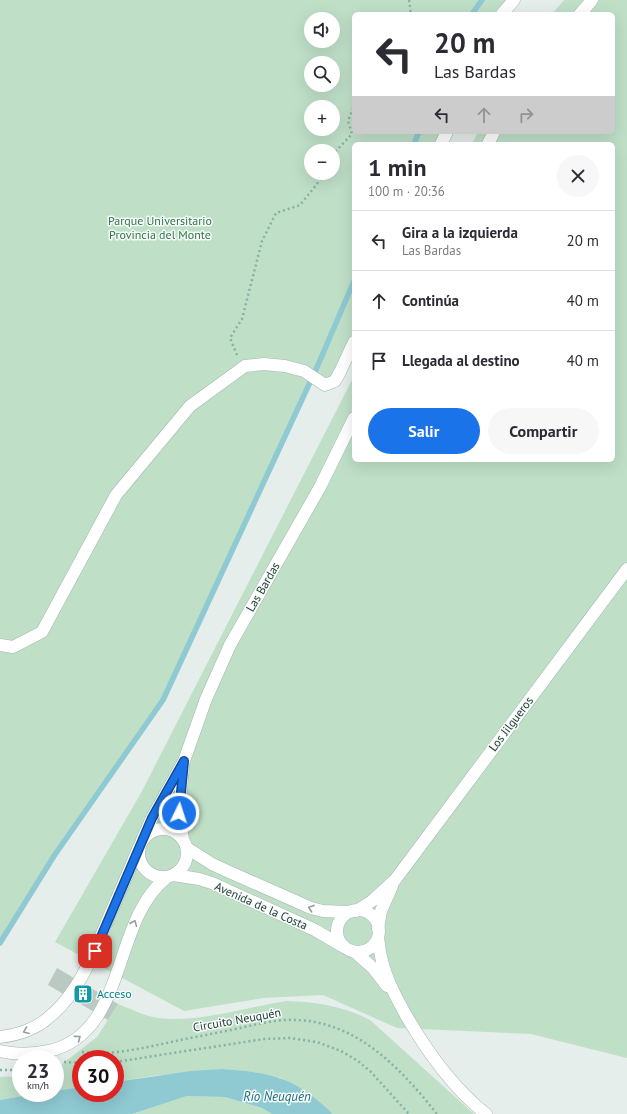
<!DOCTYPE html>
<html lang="es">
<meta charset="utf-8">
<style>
:root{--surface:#fff;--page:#f7f7f7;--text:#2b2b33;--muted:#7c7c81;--line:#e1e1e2;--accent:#1a73e8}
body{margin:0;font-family:"PT Sans",sans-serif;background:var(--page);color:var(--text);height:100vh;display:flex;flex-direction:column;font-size:15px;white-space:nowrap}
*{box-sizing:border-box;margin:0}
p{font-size:13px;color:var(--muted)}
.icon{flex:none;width:22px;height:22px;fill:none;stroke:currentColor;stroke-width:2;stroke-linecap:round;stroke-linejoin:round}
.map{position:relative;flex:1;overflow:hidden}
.panel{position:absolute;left:352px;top:142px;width:263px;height:320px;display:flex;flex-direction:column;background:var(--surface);border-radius:6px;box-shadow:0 4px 16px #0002}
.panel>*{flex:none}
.top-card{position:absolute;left:352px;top:12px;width:263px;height:122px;border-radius:6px;box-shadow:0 4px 16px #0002;background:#fff;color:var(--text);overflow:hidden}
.fabs{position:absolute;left:304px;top:12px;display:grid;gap:8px}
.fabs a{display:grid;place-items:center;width:36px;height:36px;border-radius:50%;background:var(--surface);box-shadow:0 4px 16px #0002;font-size:20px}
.speed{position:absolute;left:12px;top:1050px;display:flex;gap:8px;font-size:20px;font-weight:700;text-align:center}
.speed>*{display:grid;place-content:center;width:52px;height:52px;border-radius:50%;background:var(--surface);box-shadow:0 4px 16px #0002;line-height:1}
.speed small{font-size:10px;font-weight:400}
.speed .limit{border:6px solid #d22;background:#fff;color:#111}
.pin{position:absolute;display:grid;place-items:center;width:34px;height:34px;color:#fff;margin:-17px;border-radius:8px;box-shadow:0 2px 6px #0006}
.me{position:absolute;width:44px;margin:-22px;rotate:4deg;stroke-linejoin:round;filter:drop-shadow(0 0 3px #0008)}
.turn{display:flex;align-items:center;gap:14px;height:84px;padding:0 16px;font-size:18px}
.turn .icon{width:52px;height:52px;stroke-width:2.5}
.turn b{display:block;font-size:28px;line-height:34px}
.lanes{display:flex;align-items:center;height:38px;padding:0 16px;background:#0003;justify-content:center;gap:20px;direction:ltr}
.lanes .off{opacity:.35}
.round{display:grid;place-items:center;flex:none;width:42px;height:42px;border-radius:21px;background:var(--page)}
.summary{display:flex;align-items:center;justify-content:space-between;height:68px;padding:0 16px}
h1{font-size:24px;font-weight:700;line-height:30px}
.primary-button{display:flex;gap:8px;margin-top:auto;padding:8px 16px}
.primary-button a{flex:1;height:46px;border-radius:24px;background:var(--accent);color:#fff;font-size:16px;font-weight:700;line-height:46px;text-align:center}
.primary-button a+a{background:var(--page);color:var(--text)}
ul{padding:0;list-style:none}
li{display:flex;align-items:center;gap:12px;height:60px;padding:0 16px;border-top:1px solid var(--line)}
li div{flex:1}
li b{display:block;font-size:15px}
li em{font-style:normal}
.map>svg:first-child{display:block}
.green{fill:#bfdfc7;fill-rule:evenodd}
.water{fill:#8fc9d2}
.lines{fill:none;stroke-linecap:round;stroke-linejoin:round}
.stream{stroke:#8fc9d2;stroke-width:5.5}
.building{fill:#bbc9c3}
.minor-casing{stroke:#a7b6b1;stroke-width:13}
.path{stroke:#87b1a3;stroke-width:2.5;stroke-dasharray:2 3;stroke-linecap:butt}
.minor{stroke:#fff;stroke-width:12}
.oneway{stroke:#92a09c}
.route-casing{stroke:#114b97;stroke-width:10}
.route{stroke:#1a73e8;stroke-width:7}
.labels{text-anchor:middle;stroke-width:3;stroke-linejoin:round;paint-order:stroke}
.park-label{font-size:12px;fill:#2f7749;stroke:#f6faf8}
.street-label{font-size:12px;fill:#244038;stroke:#f6faf8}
.culture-label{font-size:12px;fill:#0d838f;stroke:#f6faf8;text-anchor:start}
.water-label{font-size:13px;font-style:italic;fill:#1f6f7c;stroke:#f6faf8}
</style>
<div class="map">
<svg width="627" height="1114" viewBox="0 0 627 1114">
<rect width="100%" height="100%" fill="#e5eeea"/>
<path class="green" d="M0,0H514L502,14H354V132H447L441,144H354V342L335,381L312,377L163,700L54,856L0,943ZM311,19H333V41H311ZM311,63H333V85H311ZM311,107H333V129H311ZM311,151H333V173H311Z
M564,0H627V1058L531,1034L397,1028L323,995L263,998L184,1011L55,942L141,793L354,376V460H613V144H472L478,132H613V14H552Z
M287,1001C316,1002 344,1006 370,1020L474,1114H332L281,1078L253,1072L222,1069L152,1076L115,1082V1059H81V1087L55,1091V1067L61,1065L97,1037L118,1004C131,1009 144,1016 158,1018C201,1023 245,1007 287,1001Z
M21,1076V1093H39L0,1100V1077Z
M187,1096L225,1097L262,1108L272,1114H132Z"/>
<path class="water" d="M222,1069C261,1072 285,1074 316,1099C321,1104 328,1108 332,1114H272L262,1108L225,1097L187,1096L132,1114H0V1100L39,1093H55V1091L81,1087V1093H115V1082L191,1071Z"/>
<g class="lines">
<path class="stream" d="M472,14L482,0
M414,144L419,132
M0,943L54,856L163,700L318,365L354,281"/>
</g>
<path class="building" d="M57,968L118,1004L108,1020L48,985Z"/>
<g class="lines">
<g class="minor-casing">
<path id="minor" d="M502,14L514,0
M580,14L592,0
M441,144L447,132
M488,144L494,132
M0,645L13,647L42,632L116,495L190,406L245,366L264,364L285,366L304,371L325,385L335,381L340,372L354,342
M183,766L179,813L183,840
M139 853a24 24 0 1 1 48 0a24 24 0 1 1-48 0Z
M142,840L152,818L184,761L206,699L230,645L320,487L354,418
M187,848L212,864L225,870L311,908L323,911L350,912
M174,875L199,879L212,883L315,930L344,947
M337 931a21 21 0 1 1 42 0a21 21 0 1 1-42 0Z
M356,911L372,901L395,880L627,569
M378,929L381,911L392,886
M378,937C379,945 380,953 382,961C387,981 397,999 407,1017C428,1053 453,1088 486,1114
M355,952L373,968L387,986
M0,1037C18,1035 34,1030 48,1018C79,994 94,952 109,917C119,894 129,871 139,847
M0,1051C16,1055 33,1054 49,1051C128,1033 111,922 166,878"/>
</g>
<path class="path" d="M409,0L411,14
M333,156L336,151L352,134L348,121L354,106
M237,355L230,338L242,319L262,241L276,213L300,205L317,184L323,173
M82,1052C112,1056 142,1048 171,1042C194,1037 217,1033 240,1028C258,1024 277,1019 296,1020C358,1022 401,1069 437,1114
M64,1062L81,1063
M115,1062L264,1039L290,1038L317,1042L341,1051L358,1061L371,1072L409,1114
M0,1070H21"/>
<use href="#minor" class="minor"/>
</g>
<defs><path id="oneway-chevron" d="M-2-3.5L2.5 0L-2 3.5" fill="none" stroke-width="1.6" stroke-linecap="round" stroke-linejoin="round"/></defs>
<g class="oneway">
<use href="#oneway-chevron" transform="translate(311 908) rotate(-160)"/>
<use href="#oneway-chevron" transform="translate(134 923) rotate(-68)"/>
<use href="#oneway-chevron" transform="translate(26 1031) rotate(158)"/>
<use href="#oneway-chevron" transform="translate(78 1038) rotate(-37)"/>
</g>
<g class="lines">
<g class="route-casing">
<path id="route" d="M95,951L152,818L184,761L179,813"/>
</g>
<use href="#route" class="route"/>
</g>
<defs>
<g id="building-square" transform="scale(1)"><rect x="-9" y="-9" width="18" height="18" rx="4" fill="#0f9aa8" stroke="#f6faf8"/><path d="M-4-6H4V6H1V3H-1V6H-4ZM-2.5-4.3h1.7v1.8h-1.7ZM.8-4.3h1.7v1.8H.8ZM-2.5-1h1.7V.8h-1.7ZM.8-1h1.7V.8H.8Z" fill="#fff"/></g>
</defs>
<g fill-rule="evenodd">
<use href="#building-square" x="83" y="994"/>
</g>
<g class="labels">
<g class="park-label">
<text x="160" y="225">Parque Universitario<tspan x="160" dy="14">Provincia del Monte</tspan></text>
</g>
<g class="street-label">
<text transform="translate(263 587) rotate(-60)" y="4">Las Bardas</text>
<text transform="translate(511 724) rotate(-53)" y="4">Los Jilgueros</text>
<text transform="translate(261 906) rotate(24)" y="4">Avenida de la Costa</text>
<text transform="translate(237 1020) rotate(-10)" y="4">Circuito Neuquén</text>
</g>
<g class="culture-label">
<text x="97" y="998">Acceso</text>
</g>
<g class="water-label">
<text x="277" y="1101">Río Neuquén</text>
</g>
</g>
</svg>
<div class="fabs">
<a><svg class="icon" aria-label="sound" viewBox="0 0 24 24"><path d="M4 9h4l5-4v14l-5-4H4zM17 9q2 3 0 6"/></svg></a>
<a><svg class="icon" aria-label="search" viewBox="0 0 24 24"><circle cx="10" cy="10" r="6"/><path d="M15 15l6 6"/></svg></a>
<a>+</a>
<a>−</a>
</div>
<div class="speed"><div>23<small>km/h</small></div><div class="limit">30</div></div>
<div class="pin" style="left:95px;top:951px;background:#d93025"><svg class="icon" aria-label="arrive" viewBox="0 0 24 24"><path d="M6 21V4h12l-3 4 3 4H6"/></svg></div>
<svg class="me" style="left:179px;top:813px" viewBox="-20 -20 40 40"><circle r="17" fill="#1a73e8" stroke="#fff" stroke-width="3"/><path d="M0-11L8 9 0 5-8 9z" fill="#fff"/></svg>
<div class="top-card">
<div class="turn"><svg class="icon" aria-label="left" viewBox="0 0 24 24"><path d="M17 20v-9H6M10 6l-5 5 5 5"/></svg><div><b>20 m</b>Las Bardas</div></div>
<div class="lanes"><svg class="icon" aria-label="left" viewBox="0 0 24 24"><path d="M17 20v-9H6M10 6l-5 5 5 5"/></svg><svg class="icon off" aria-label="ahead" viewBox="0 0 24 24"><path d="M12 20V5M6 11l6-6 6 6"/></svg><svg class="icon off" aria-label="right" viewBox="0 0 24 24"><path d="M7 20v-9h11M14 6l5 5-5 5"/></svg></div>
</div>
<section class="panel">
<div class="summary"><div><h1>1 min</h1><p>100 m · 20:36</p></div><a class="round"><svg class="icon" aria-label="close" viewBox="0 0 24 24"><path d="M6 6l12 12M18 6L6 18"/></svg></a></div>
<ul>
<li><svg class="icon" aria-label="left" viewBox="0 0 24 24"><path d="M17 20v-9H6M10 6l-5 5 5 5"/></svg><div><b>Gira a la izquierda</b><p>Las Bardas</p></div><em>20 m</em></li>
<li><svg class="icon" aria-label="ahead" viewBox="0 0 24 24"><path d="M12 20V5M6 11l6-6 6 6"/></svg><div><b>Continúa</b></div><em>40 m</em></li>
<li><svg class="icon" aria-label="arrive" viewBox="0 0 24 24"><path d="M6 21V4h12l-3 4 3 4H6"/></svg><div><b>Llegada al destino</b></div><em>40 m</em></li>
</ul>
<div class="primary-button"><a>Salir</a><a>Compartir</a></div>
</section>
</div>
